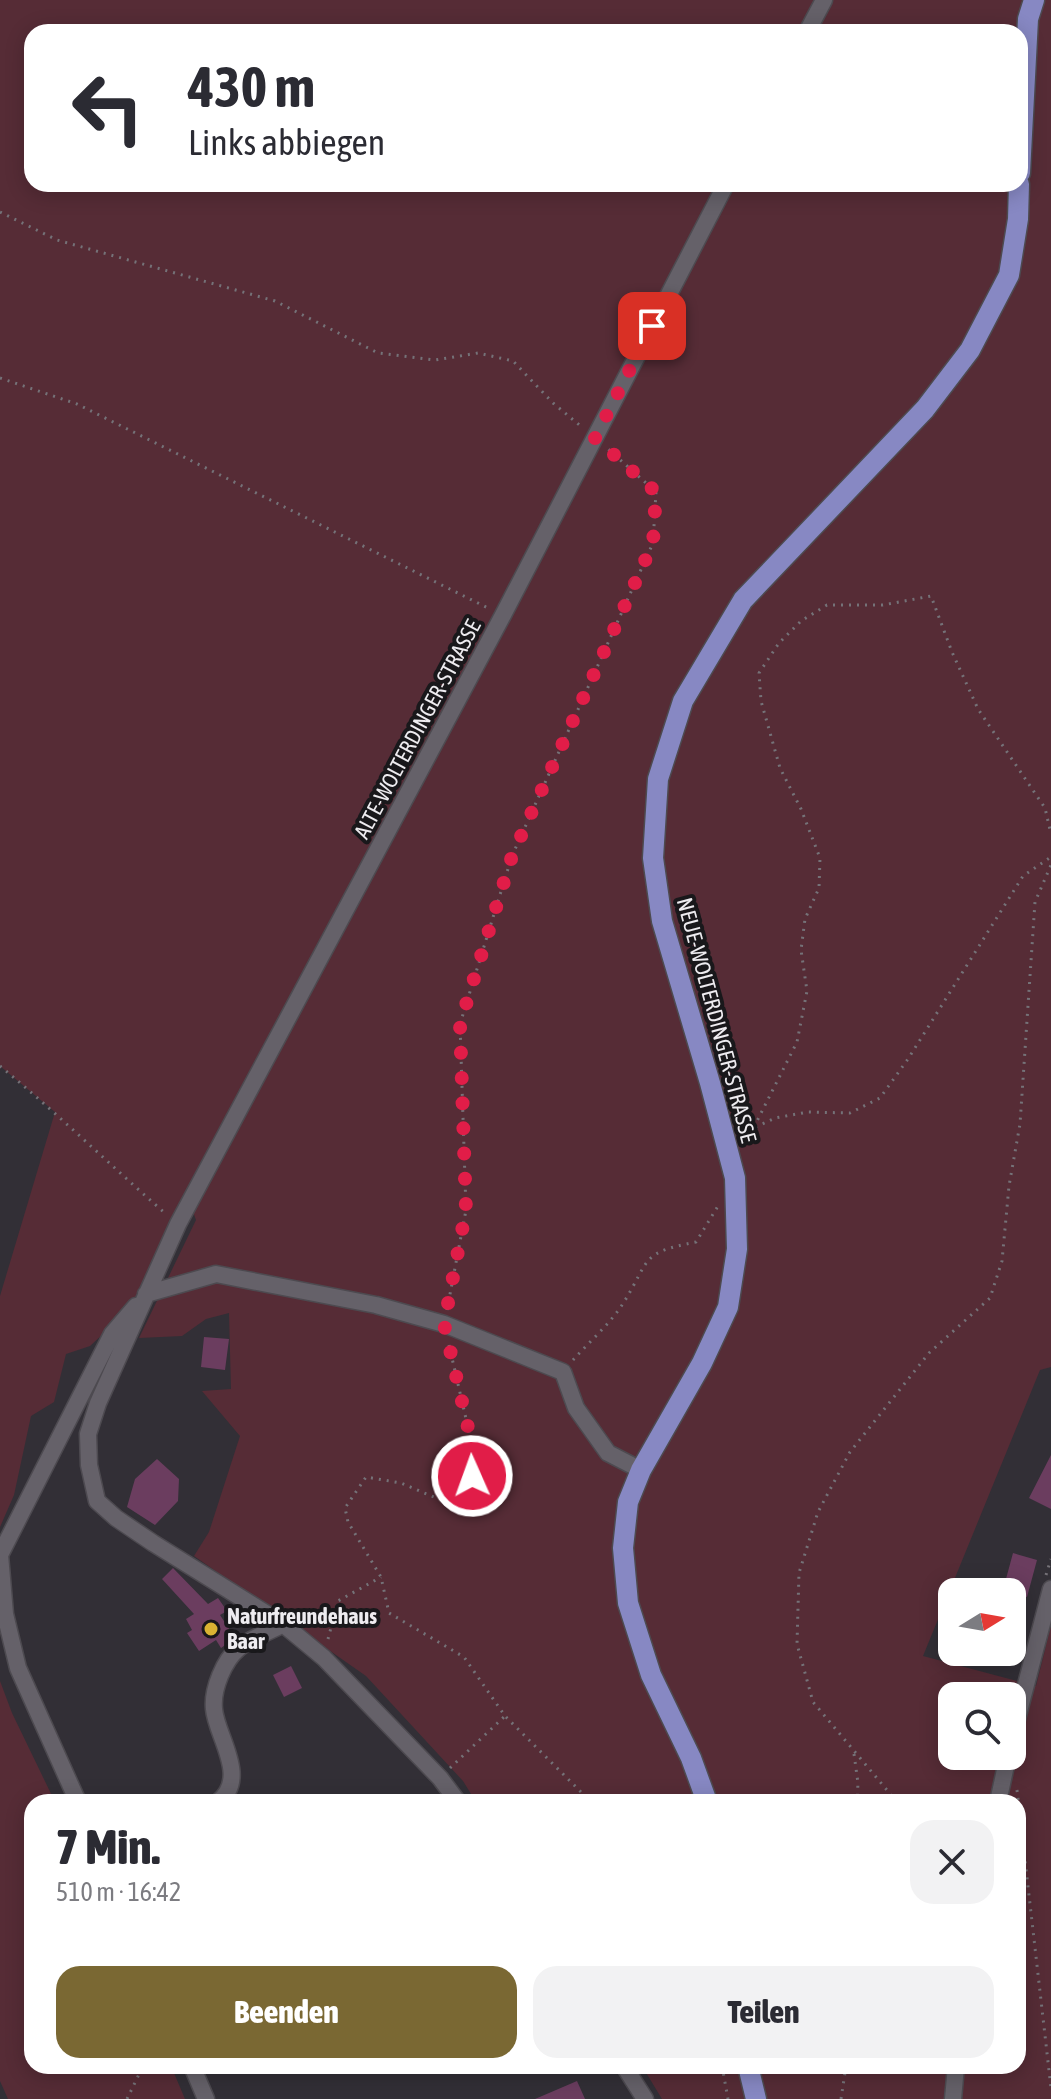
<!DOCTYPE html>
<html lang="de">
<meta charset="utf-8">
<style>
:root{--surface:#fff;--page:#f2f2f3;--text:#2b2b33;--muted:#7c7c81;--accent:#7a6833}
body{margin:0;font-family:"Asap Condensed",sans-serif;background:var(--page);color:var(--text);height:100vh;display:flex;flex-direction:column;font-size:30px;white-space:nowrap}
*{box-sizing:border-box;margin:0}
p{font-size:26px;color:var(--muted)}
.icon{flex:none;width:44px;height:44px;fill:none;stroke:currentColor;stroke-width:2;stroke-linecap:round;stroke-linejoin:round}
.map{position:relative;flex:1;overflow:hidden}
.drawer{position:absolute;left:24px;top:1794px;width:1002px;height:280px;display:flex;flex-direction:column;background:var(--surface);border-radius:24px;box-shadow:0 4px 20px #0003}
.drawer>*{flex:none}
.banner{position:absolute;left:24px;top:24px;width:1004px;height:168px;border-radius:24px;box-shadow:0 4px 20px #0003;background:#fff;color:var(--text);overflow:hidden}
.needle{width:52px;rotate:79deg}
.tools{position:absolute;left:938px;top:1578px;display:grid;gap:16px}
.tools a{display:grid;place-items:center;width:88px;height:88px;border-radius:16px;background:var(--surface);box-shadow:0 4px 20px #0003;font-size:40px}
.pin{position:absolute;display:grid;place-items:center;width:68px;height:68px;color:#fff;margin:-34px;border-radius:16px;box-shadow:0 4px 12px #0006}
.me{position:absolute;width:88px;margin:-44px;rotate:358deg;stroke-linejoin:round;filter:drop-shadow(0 0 6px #0008)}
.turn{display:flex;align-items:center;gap:28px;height:168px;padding:0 32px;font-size:36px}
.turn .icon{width:104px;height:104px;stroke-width:2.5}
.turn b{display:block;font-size:56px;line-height:68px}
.round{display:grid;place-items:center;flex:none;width:84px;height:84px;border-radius:24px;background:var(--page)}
.summary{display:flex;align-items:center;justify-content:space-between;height:136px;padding:0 32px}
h1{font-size:48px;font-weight:800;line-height:60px}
.action{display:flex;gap:16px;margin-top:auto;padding:16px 32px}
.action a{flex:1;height:92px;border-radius:24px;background:var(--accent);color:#fff;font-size:32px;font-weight:800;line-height:92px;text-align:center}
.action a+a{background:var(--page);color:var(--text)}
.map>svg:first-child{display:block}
.green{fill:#562c36;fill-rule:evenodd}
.building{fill:#6b3d5f}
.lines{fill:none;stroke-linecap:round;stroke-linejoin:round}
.minor-casing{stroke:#4d4a50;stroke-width:19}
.major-casing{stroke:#4d4a50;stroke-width:23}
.path{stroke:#757278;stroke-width:3;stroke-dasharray:2 6;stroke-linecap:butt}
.minor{stroke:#656169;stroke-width:16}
.major{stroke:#8788c3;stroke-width:20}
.route{stroke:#e11d48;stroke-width:14;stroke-dasharray:0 25.2}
.poi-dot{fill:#dab333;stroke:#19181b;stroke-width:3}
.labels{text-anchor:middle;stroke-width:8;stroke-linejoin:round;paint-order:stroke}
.street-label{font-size:22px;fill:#eeecf0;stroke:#19181b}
.poi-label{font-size:22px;font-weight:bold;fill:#eeecf0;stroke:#19181b;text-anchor:start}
</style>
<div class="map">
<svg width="1051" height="2099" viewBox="0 0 1051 2099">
<rect width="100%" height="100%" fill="#322f36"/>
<path class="green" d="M0,0H1051V1367L1040,1370L923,1656L1036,1686L1051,1625V2099H662L642,2066H1018V1802H476L463,1781L366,1676L194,1556L209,1532L240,1436L202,1391L231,1389L229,1313L206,1319L182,1336L139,1338L196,1220L190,1203L146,1294L90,1346L66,1354L54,1402L31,1416L14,1495L0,1527V1296L55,1112L0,1066ZM32,32H1020V184H32ZM952,1696H1012V1756H952Z
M0,1681L12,1713L55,1802H32V2066H171L185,2099H8L0,2081Z"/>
<path class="building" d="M204,1337L229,1339L225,1370L201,1367Z
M1051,1455V1509L1029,1498Z
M157,1459L179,1479L178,1501L155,1525L127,1507L135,1479Z
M1013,1553L1037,1560L1027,1597L1003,1590Z
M173,1568L208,1604L218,1598L227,1611L220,1615L235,1638L221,1648L216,1640L199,1651L187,1633L192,1630L186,1619L194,1614L162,1579Z
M291,1666L302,1688L284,1697L273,1675Z
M577,2081L585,2099H535Z"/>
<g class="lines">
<g class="minor-casing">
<path id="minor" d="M807,32L824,0
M146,1294L216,1274L376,1305L444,1324L563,1372L576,1408L608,1453L641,1470
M1012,1738L1051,1589
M78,1802L18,1668L5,1614L0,1555L112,1334L136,1306
M218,1802C250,1778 216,1736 214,1709C212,1689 224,1660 239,1648C251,1638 269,1632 283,1624
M458,1802L440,1778L324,1658L283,1624L153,1543L116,1518L97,1501L89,1465L88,1434L98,1403L178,1224L503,615L726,184
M998,1802L1008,1756
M192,2066L206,2099
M624,2066L645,2099
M953,2099L956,2066"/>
</g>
<g class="major-casing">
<path id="major" d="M1020,173L1028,19L1034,0
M707,1802L691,1758L651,1675L628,1603L623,1548L628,1502L641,1470L702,1363L728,1307L737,1249L735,1178L710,1083L662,921L653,858L658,779L683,701L743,600L925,409L970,350L1009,275L1018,219L1019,184
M748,2066L756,2099"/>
</g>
<path class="path" d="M0,212L57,240L275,301L378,353L435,360L478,353L513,361L553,403L583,428
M0,378L77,404L488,608
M0,1066C57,1113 110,1165 166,1214
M754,1127L797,1042L807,991L801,950L805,919L819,888L820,858L801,809L780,768L761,701L759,673L779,643L801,621L827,605H883L931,596L952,652L978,709L1045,808L1051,834
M741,1134L775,1118L808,1112L850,1113L880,1098L908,1059L1023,876L1051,857
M447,1310L466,1210L460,1024L512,856L653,543L656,492L607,448
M449,1345L470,1436L472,1476L464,1494L436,1498L401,1483L366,1477L345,1508L348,1522L381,1577L389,1613L464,1657L505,1716L591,1802
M573,1360C590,1341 611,1323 624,1302C651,1258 640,1253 696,1242L718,1206
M1046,1575L1051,1559
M328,1639L338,1601L381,1577
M854,1754L858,1783L857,1802
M450,1768L505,1716
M1017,1790L1051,2088
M897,1802L813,1702L797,1644L799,1573L818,1512L850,1452L929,1353L990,1298L1002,1261L1009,1186L1020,1124L1035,902L1051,865
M722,2066L728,2099
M127,2099L143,2066
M841,2099L846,2066"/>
<use href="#minor" class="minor"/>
<use href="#major" class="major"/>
</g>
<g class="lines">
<path class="route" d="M472,1476L470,1436L444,1324L466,1210L460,1024L512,856L653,543L656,492L595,438L652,326"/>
</g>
<circle class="poi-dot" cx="211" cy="1629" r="8"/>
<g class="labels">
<g class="street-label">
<text transform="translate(417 729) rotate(-62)" y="8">ALTE-WOLTERDINGER-STRASSE</text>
<text transform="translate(717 1020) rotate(75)" y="8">NEUE-WOLTERDINGER-STRASSE</text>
</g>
<g class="poi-label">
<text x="227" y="1624">Naturfreundehaus<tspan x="227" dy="25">Baar</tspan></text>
</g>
</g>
</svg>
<div class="tools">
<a><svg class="needle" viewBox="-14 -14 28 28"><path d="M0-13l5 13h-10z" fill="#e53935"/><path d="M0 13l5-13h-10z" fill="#7c7c81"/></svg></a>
<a><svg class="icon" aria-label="search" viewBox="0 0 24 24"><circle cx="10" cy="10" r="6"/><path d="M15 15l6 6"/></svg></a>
</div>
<div class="pin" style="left:652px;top:326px;background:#d93025"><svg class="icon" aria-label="arrive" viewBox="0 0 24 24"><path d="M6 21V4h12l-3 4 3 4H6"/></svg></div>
<svg class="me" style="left:472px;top:1476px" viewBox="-20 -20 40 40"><circle r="17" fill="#e11d48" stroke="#fff" stroke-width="3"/><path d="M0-11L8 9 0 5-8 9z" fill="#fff"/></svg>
<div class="banner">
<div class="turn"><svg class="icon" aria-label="left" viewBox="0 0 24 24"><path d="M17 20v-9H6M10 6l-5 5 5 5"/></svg><div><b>430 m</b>Links abbiegen</div></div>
</div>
<section class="drawer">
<div class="summary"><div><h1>7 Min.</h1><p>510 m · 16:42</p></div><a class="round"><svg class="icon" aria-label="close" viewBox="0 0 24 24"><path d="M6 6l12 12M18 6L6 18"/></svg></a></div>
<div class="action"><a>Beenden</a><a>Teilen</a></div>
</section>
</div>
